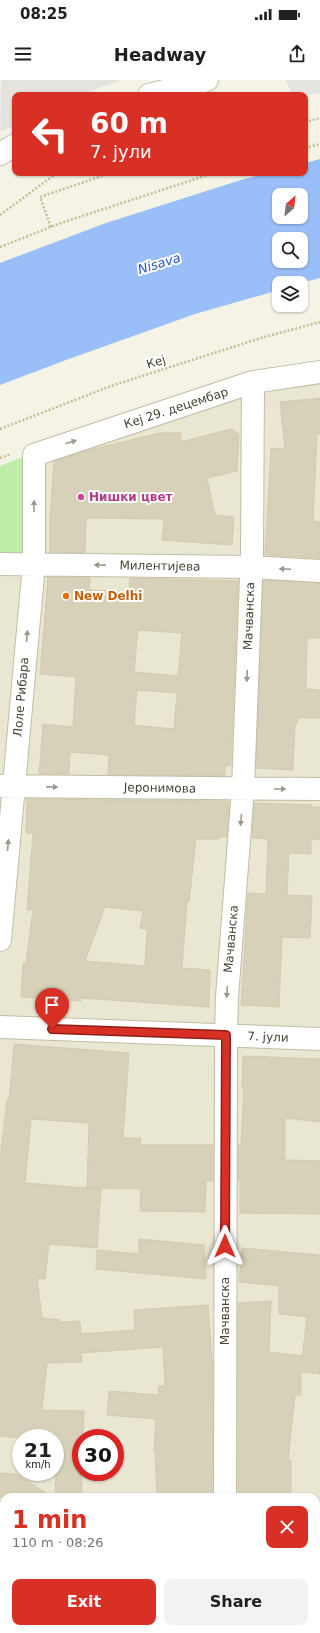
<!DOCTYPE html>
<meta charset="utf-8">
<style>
:root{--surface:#fff;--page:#f2f2f2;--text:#202124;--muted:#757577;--accent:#d93025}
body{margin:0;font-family:"DejaVu Sans",sans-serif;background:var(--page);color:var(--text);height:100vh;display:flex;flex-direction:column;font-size:15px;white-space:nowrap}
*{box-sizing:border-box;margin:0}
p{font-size:13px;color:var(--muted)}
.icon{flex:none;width:22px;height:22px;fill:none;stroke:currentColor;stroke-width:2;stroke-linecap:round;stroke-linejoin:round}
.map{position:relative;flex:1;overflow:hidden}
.sheet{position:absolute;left:0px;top:1413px;width:320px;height:140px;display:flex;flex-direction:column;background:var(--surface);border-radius:12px 12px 0 0;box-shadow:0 1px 3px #0004}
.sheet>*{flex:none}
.guide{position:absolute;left:12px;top:12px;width:296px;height:84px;border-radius:8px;box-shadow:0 1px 3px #0004;background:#d93025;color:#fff;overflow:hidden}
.needle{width:26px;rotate:28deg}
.buttons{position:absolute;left:272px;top:108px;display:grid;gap:8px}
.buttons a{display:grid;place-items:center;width:36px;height:36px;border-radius:8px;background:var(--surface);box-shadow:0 1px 3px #0004;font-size:20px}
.speed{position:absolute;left:12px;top:1349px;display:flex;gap:8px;font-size:20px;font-weight:700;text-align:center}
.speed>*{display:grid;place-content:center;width:52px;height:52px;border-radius:50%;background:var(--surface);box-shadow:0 1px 3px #0004;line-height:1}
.speed small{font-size:10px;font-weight:400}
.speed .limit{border:6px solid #d22;background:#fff;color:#111}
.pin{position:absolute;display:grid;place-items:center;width:34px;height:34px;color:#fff;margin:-41px -17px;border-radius:50% 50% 50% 0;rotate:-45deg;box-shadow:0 0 4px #0007}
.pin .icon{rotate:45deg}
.me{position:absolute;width:44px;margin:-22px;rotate:0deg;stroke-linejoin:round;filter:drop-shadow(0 0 3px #0008)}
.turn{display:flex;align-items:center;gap:14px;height:84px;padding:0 12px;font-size:18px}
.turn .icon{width:52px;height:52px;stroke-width:2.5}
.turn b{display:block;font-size:28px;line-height:34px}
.round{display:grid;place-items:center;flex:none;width:42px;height:42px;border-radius:8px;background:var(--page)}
.headline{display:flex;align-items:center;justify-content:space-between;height:68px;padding:0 12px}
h1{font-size:24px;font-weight:800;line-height:30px;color:var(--accent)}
.primary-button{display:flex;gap:8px;margin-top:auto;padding:8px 12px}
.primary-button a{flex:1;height:46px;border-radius:8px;background:var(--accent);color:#fff;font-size:16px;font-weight:800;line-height:46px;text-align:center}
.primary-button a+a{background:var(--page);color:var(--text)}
.status{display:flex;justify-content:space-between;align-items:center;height:28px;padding:0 20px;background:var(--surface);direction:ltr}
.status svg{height:11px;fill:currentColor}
header{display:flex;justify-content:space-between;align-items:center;height:52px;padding:0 12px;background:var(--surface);font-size:18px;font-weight:800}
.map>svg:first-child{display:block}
.residential{fill:#e9e6d2;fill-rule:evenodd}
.green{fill:#c0eda9}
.parking{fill:#e4e3de}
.water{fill:#9abef8;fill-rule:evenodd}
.building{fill:#d7d1b9;stroke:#d3cbac;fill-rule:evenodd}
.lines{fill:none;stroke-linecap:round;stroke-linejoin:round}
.minor-casing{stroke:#c1bda6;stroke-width:24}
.major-casing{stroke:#f0e157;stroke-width:24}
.path{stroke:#c4bd96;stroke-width:2.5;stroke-dasharray:2 2;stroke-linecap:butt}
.minor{stroke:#fff;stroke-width:22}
.major{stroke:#fff793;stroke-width:22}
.oneway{fill:#9a988f}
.route-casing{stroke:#8d1f18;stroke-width:10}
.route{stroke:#d93025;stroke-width:7}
.hotel-dot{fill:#d1479c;stroke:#fff;stroke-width:1.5}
.food-dot{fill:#e8710a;stroke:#fff;stroke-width:1.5}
.labels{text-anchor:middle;stroke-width:4;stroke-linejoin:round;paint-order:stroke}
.street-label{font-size:12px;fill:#474434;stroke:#fff}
.hotel-label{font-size:12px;font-weight:bold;fill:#b23c85;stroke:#fff;text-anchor:start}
.food-label{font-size:12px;font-weight:bold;fill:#c56008;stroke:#fff;text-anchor:start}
.water-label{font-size:13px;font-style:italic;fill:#225cbe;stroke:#fff}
</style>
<div class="status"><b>08:25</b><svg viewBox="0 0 49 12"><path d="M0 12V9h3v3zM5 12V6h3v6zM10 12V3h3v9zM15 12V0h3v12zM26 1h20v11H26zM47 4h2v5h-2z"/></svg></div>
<header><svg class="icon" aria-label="menu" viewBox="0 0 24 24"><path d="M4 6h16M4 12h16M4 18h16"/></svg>Headway<svg class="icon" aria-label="share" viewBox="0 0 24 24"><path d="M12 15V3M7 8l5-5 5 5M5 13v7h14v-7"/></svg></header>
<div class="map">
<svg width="320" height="1553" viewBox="0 0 320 1553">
<rect width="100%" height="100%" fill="#f4f3e5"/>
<path class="residential" d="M320,289V1553H0V482L25,376ZM21,1358H55V1392H21ZM81,1358H115V1392H81ZM4,1417H316V1549H4Z"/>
<path class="green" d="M25,376L22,482H0V386Z"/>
<path class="parking" d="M1,0H121L80,15H15V45L0,52Z
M286,0H320V13L305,16L292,15Z"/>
<path class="water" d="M320,79V198L301,203H279V210L195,234L66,280L0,305V183L106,143L241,100L268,93H305V83ZM279,115H301V137H279ZM279,159H301V181H279Z"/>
<path class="building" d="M320,318V354H317L313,441L320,442V478L265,475L271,368L285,369L280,322Z
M231,349L239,354L237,391L207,398L215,435L234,437L232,465L162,460L164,439L86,438L85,473L50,472V437L54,381L85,371L160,353H181V362Z
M48,497L90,498L89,510L129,512L130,498L238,501L231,686H225V696L108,695L109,675L70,672L69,694H39L43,644L73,647L76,597L40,594ZM138,550L182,553L178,596L134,592ZM137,610L177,613L174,649L134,645Z
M265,500L320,503V558H307L306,609L320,610V638H298L297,644H295L293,690L256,688L263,502Z
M27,719L224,721L229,722L227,757H220L219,759H196L189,822H187L182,888L210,890L209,927L81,918V921L21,917L23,883H26L33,830H27L33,753H26ZM105,827L143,831L140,848L147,849L145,886L85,881Z
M254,723L312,725V727H320V760L311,759V774L289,773L287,815L312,816L310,858L282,857L279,927L241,925L248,813L266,814L268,759L252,758Z
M14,964L129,973L123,1058H141L140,1065H213V1101H206L205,1132L140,1131L141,1109L87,1108L101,1109L97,1168L49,1164L45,1199L37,1198L42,1238L60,1240L59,1242L80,1241L81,1254L135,1250L134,1230L208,1225L213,1293L212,1417H157L155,1372H154L156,1339L107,1335L109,1311L158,1315L159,1306H165L163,1267L81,1273L82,1282L47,1283L42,1330L84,1331L83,1358H81L82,1417H55L57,1358H18L0,1356V1079L7,1020L9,1021ZM31,1039L89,1043L87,1108L25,1103Z
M243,976L320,979V1042L285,1038V1080L320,1081V1134L240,1133V1100H238V1065H241L244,1009H242Z
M139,1159L204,1165L206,1199L96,1189L97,1170L139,1174Z
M242,1168L320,1175V1294L301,1292V1315H295L288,1380L291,1381V1417H238V1223L271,1221L269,1272L302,1276V1279L307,1237L279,1234V1206L239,1202Z
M0,1393L15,1394L53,1417H0Z"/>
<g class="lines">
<g class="minor-casing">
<path id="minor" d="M149,15L207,0
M0,74L15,65
M0,484L251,487L320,491
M0,706L320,709
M0,860L34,484V375L253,302L320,292
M0,947L320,959
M225,1417L226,955L227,917L243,708L252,472L253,302"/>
</g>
<g class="major-casing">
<path id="major" d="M316,1470L320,1467
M218,1553L223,1549"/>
</g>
<path class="path" d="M305,42L320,38
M305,68L320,64
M97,93L102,96L112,93
M0,135L57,93
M51,147L40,117L102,96
M0,167L61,143L214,93
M0,349L111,306L261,258L320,242
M0,378L11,374"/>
<use href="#minor" class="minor"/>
<use href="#major" class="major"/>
</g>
<defs><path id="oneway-solid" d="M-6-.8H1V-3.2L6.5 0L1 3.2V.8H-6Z"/></defs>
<g class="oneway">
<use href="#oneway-solid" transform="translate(71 362) rotate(-18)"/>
<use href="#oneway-solid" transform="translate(34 426) rotate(-90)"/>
<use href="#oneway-solid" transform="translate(100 485) rotate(-179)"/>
<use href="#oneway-solid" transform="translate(285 489) rotate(-177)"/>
<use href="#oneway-solid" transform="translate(27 556) rotate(-85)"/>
<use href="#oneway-solid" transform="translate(247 596) rotate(92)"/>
<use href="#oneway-solid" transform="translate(52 707) rotate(1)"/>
<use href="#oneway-solid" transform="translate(280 709)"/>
<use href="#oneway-solid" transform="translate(241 740) rotate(95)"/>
<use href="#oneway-solid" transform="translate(8 765) rotate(-85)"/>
<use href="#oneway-solid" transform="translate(227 912) rotate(94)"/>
</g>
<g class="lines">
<g class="route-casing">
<path id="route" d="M52,949L226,955L225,1166"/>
</g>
<use href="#route" class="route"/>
</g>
<circle class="hotel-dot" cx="81" cy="417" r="4"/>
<circle class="food-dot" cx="66" cy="516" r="4"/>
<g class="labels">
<g class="street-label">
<text transform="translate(156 282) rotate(-18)" y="4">Кеј</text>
<text transform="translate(176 328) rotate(-18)" y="4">Кеј 29. децембар</text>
<text transform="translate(160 486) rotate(1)" y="4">Милентијева</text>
<text transform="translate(249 536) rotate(-88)" y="4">Мачванска</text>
<text transform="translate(21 617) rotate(-85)" y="4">Лоле Рибара</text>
<text transform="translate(160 708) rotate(1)" y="4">Јеронимова</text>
<text transform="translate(231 859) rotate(-85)" y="4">Мачванска</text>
<text transform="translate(268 957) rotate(2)" y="4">7. јули</text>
<text transform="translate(225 1231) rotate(-90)" y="4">Мачванска</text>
</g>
<g class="hotel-label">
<text x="89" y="421">Нишки цвет</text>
</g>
<g class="food-label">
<text x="74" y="520">New Delhi</text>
</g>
<g class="water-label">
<text transform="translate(159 183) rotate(-17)" y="5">Nisava</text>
</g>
</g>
</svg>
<div class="buttons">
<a><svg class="needle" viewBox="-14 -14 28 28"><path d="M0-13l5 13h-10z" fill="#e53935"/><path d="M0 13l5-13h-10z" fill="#757577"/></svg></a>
<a><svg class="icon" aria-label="search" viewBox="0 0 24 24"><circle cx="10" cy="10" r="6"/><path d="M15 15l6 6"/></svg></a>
<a><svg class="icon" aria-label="layers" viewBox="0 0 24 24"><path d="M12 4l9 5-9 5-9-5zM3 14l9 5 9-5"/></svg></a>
</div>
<div class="speed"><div>21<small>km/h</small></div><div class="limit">30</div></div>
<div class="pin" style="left:52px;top:949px;background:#d93025"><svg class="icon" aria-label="arrive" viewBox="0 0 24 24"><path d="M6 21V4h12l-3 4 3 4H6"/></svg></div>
<svg class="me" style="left:225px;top:1166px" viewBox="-20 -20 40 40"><path d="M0-17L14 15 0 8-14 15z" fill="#d93025" stroke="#fff" stroke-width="4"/></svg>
<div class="guide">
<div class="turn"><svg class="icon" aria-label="left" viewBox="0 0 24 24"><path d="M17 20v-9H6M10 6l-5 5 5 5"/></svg><div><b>60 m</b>7. јули</div></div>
</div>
<section class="sheet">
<div class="headline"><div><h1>1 min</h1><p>110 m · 08:26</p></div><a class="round" style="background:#d93025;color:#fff"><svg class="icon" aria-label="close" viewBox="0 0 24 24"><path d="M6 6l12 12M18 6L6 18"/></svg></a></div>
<div class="primary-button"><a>Exit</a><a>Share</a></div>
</section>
</div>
